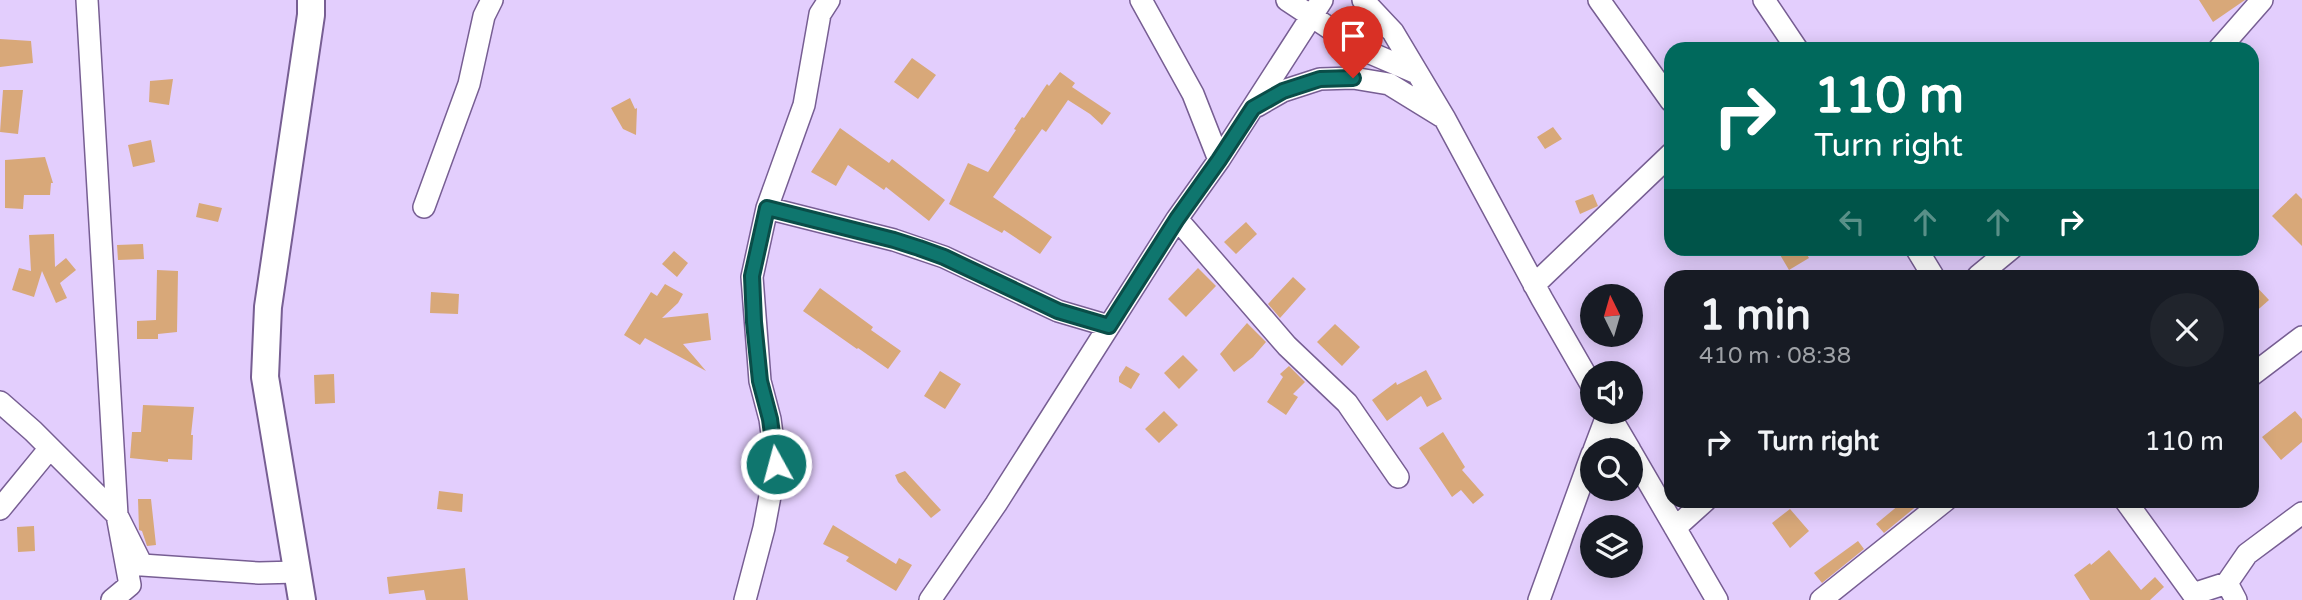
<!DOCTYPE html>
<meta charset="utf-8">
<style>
:root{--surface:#171b24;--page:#20242c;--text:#f1f3f6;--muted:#9ea1a6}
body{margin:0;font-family:"Varela Round",sans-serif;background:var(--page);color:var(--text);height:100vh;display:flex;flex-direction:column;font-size:26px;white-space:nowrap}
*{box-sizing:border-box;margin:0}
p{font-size:23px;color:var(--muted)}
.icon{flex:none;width:38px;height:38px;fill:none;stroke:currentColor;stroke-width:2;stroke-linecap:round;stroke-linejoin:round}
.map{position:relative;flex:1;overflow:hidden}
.drawer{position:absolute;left:1664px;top:270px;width:595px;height:238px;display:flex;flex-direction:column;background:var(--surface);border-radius:21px;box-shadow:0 4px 18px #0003}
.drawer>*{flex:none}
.guide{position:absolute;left:1664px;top:42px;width:595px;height:214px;border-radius:21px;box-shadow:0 4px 18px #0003;background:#00695c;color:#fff;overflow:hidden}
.needle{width:46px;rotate:355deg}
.fabs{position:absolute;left:1580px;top:284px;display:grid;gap:14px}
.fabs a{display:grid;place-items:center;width:63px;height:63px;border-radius:50%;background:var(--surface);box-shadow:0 4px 18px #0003;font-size:35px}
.pin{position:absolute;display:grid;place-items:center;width:60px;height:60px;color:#fff;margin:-72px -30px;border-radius:50% 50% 50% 0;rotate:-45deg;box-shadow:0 0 7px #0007}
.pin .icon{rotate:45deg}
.me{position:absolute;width:77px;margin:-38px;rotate:353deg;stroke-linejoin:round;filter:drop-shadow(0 0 5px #0008)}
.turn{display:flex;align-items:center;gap:24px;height:147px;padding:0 35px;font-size:32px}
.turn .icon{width:91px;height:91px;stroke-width:2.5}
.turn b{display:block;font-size:49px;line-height:60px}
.lanes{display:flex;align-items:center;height:66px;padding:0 35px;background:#0003;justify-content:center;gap:35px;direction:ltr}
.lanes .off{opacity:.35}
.round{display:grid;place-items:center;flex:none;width:74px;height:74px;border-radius:37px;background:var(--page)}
.overview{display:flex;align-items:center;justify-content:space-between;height:119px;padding:0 35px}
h1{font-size:42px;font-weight:800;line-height:52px}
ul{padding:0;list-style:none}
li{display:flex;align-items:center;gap:21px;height:105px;padding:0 35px}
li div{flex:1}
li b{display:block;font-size:26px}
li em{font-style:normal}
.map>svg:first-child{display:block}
.building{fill:#d8a879}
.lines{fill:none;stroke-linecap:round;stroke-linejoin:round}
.minor-casing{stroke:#775e93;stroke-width:24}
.major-casing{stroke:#775e93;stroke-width:30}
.minor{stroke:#fff;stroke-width:21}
.major{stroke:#fff;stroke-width:26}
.route-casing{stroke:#0a4d48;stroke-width:18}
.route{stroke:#0f766e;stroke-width:12}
</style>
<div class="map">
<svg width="2302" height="600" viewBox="0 0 2302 600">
<rect width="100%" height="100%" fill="#e3cefd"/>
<path class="building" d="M2199,0H2245L2213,22Z
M0,39L31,41L33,63L0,67Z
M912,58L936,75L918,99L894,82Z
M1060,72L1075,83L1072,87L1111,113L1102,125L1090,114L1068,100L1046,132L1042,129L993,197L1052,237L1040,254L1004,230L1002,233L949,204L968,163L988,172L1016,130L1014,129L1022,117L1024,118L1047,84L1049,86Z
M173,79L169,105L149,102L150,81Z
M3,90H23L18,134L0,132Z
M630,98L635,109L637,108L636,135L623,129L611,108Z
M1553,127L1562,139L1545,149L1537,137Z
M840,128L889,163L892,159L945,200L929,221L886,187L884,190L848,165L836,186L811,172Z
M151,140L155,162L133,167L128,145Z
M45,157L53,183H51L50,195H24L23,209L5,208V160Z
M2296,193L2302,199V246L2272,216Z
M1593,194L1598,206L1580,214L1575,201Z
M199,203L222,208L218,222L196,217Z
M1246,222L1257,234L1236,254L1224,242Z
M54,234L55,267L66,258L76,270L60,283L67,298L56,303L42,271L34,297L12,290L19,268L31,271L29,235Z
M143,244L144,259L118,260L117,245Z
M1776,248H1803L1809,258L1789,270Z
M674,251L688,263L677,277L662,264Z
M1198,268L1216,286L1186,317L1168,299Z
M157,270L178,271L177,332L158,334V339H137V321L156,320Z
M1293,277L1306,289L1280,318L1268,304Z
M2252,282L2269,300L2252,315Z
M665,284L683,294L678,303L662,318L708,313L711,340L683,344L706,371L645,338L640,345L624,335L651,292L657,296Z
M820,288L873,327L871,330L901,351L888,369L858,348L857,349L803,311Z
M431,292L459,294L458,314L430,313Z
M1247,323L1266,342L1253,357L1234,372L1220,354Z
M1335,324L1360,347L1342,366L1317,342Z
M1183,355L1198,370L1179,389L1164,373Z
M1126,366L1140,374L1131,389L1119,382V377Z
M1289,366L1305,382L1293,394L1298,397L1286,415L1267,402L1283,377L1280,374Z
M1426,370L1442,399L1427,407L1421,396L1387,421L1372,400L1396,382L1397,385Z
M940,371L961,384L945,409L924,396Z
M334,374L335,403L315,404L314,375Z
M143,405L194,407L191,435H193L192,460L168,459V462L130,458L132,432H141Z
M1164,411L1178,425L1159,443L1145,429Z
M2295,411L2302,419V442L2281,460L2262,437Z
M1443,432L1465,467L1462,470L1484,495L1473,504L1461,490L1452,497L1419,448Z
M905,471L941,510L931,518L898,482L895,475Z
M439,491L463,494L462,512L437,509Z
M138,499H151L156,545L147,546L142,531L139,530Z
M1905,500H1924L1884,533L1876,524Z
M1790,509L1809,531L1790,548L1772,523Z
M833,525L896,564L899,558L912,565L896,591L846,561L849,557L823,544Z
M34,526L35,551L18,552L17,527Z
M1858,541L1864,549L1822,583L1814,573Z
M2109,550L2141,590L2155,577L2164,587L2150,600H2090L2074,575L2090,563L2091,565Z
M465,568L468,600H426L424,590L389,594L387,577Z"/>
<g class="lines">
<g class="minor-casing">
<path id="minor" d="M87,0L117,515L130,585L112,600
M1141,0L1193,94L1219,160
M1287,0L1361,49L1417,73
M1363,0L1393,32L1445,119L1542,299L1592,386
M1599,0L1671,101
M1764,0L1797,49
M2219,49L2262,0
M1257,106L1283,91L1320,79L1353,78L1389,84L1441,116
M424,207L469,84L484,16L492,0
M767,208L894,240L944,257L1058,311L1109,326
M1177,219L1287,346L1347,403L1398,477
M1916,248L1933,276
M1978,276L2012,248
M1534,285L1671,154
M2252,375L2302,337
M0,402L33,431L117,515L142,565L259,573L297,572
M1607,411L1630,450
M1594,450L1608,413
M1631,452L1717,600
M2125,500L2193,594L2227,583L2236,600
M0,509L50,448
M1675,528L1706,500
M2227,583L2247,554L2302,513
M745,600L764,528L776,464L770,419L760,381L752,277L767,208L804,105L820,14L829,0
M930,600L996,504L1177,219L1219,160L1322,0
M1539,600L1592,454
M1821,600L1946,500"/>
</g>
<g class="major-casing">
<path id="major" d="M302,600L265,377L268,307L311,15V0"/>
</g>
<use href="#minor" class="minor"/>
<use href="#major" class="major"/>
</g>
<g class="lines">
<g class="route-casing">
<path id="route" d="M776,464L770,419L760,381L754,322L752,276L767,208L894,240L919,248L944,257L1058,311L1109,326L1177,219L1219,160L1253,108L1283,91L1320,79L1353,78"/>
</g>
<use href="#route" class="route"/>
</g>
</svg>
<div class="fabs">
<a><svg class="needle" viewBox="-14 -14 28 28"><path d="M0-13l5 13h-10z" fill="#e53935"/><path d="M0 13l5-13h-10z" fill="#9ea1a6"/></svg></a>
<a><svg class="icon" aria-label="sound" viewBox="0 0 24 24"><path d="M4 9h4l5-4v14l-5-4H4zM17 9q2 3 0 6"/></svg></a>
<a><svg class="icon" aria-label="search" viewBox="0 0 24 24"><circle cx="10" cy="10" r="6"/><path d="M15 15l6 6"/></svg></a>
<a><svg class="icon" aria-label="layers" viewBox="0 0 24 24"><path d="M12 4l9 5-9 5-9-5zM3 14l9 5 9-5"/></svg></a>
</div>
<div class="pin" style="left:1353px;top:78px;background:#d93025"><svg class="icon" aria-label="arrive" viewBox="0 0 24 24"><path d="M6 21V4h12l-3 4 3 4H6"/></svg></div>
<svg class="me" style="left:776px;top:464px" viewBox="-20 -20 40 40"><circle r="17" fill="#0f766e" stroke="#fff" stroke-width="3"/><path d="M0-11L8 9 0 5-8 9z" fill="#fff"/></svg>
<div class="guide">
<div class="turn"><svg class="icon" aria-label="right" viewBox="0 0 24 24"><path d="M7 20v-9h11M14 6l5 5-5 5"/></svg><div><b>110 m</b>Turn right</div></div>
<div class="lanes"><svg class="icon off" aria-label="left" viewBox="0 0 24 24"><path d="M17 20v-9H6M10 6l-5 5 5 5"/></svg><svg class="icon off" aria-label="ahead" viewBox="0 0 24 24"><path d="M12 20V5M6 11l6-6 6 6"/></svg><svg class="icon off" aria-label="ahead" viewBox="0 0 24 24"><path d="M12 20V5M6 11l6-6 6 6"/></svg><svg class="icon" aria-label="right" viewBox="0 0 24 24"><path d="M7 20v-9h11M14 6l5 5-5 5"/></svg></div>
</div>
<section class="drawer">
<div class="overview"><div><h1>1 min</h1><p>410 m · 08:38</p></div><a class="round"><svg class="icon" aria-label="close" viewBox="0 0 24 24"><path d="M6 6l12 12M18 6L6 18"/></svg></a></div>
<ul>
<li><svg class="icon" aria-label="right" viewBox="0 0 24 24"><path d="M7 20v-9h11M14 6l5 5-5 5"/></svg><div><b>Turn right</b></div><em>110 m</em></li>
</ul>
</section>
</div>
